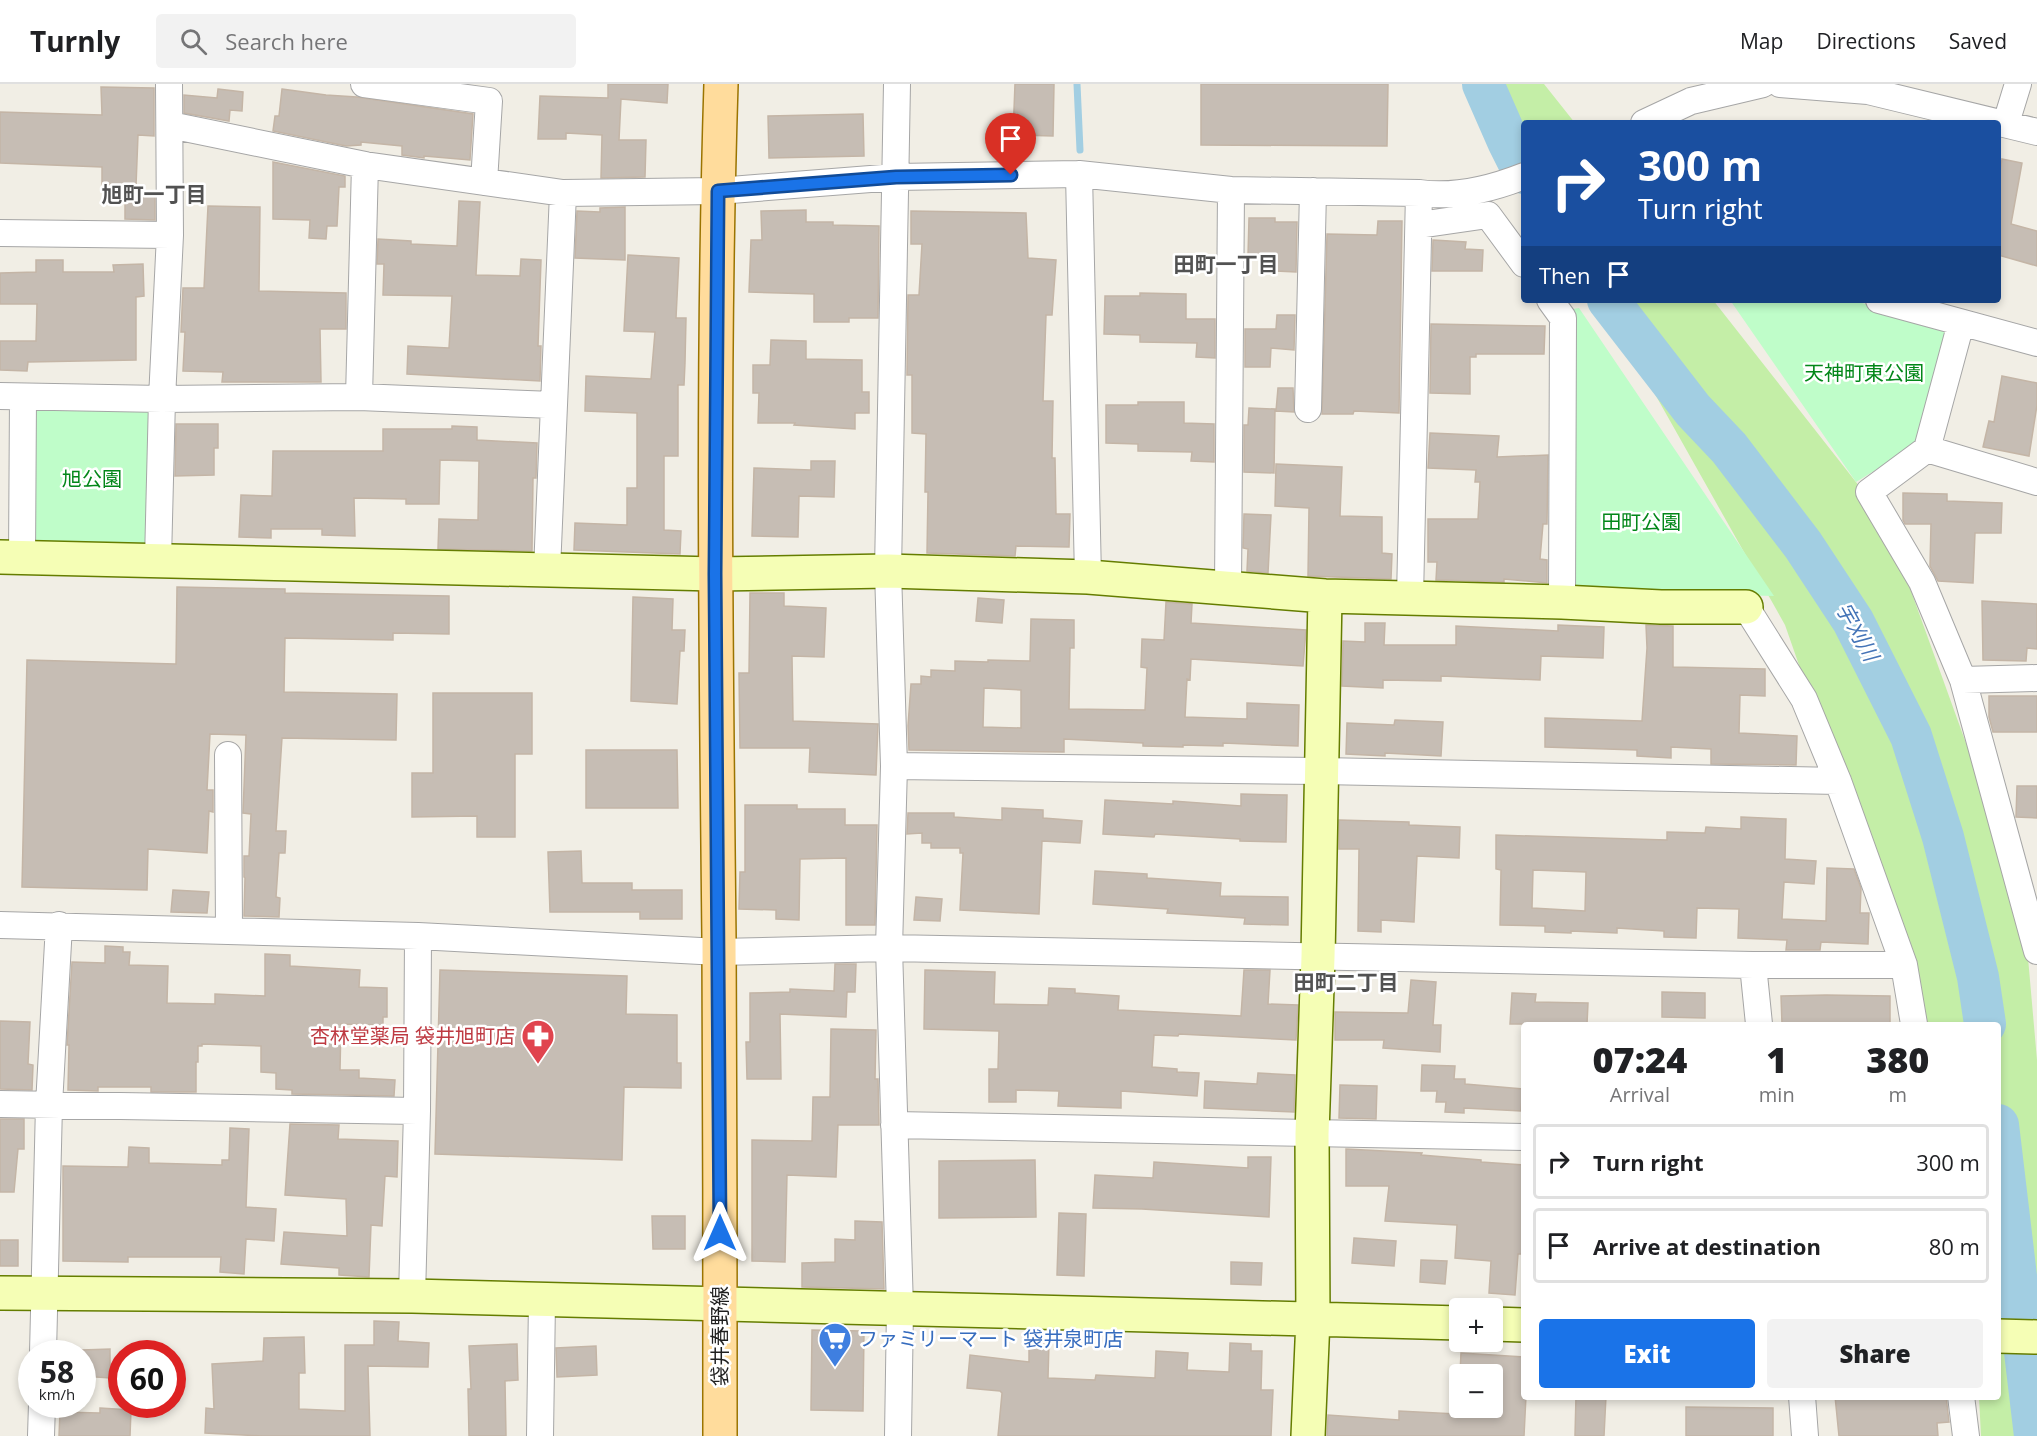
<!DOCTYPE html>
<meta charset="utf-8">
<style>
:root{--surface:#fff;--page:#f2f2f2;--text:#202124;--muted:#757577;--line:#e0e0e0;--accent:#1a73e8}
body{margin:0;font-family:"Open Sans","Noto Sans JP",sans-serif;background:var(--page);color:var(--text);height:100vh;display:flex;flex-direction:column;font-size:22px;white-space:nowrap}
*{box-sizing:border-box;margin:0}
p{font-size:20px;color:var(--muted)}
.icon{flex:none;width:33px;height:33px;fill:none;stroke:currentColor;stroke-width:2;stroke-linecap:round;stroke-linejoin:round}
.map{position:relative;flex:1;overflow:hidden}
.sheet{position:absolute;left:1521px;top:938px;width:480px;height:378px;display:flex;flex-direction:column;background:var(--surface);border-radius:6px;box-shadow:0 3px 9px #0003}
.sheet>*{flex:none}
.top-card{position:absolute;left:1521px;top:36px;width:480px;height:183px;border-radius:6px;box-shadow:0 3px 9px #0003;background:#1a4fa0;color:#fff;overflow:hidden}
.controls{position:absolute;left:1449px;top:1214px;display:grid;gap:12px}
.controls a{display:grid;place-items:center;width:54px;height:54px;border-radius:6px;background:var(--surface);box-shadow:0 3px 9px #0003;font-size:30px}
.speed{position:absolute;left:18px;top:1256px;display:flex;gap:12px;font-size:30px;font-weight:700;text-align:center}
.speed>*{display:grid;place-content:center;width:78px;height:78px;border-radius:50%;background:var(--surface);box-shadow:0 3px 9px #0003;line-height:1}
.speed small{font-size:15px;font-weight:400}
.speed .limit{border:9px solid #d22;background:#fff;color:#111}
.pin{position:absolute;display:grid;place-items:center;width:51px;height:51px;color:#fff;margin:-62px -26px;border-radius:50% 50% 50% 0;rotate:-45deg;box-shadow:0 0 6px #0007}
.pin .icon{rotate:45deg}
.me{position:absolute;width:66px;margin:-33px;rotate:0deg;stroke-linejoin:round;filter:drop-shadow(0 0 4px #0008)}
.turn{display:flex;align-items:center;gap:21px;height:126px;padding:0 18px;font-size:27px}
.turn .icon{width:78px;height:78px;stroke-width:2.5}
.turn b{display:block;font-size:42px;line-height:51px}
.then{display:flex;align-items:center;height:57px;padding:0 18px;background:#0003;gap:12px;font-size:22px}
.eta{display:flex;justify-content:space-evenly;align-items:center;height:102px;text-align:center}
.eta b{font-size:36px;font-weight:800;line-height:42px}
.primary-button{display:flex;gap:12px;margin-top:auto;padding:12px 18px}
.primary-button a{flex:1;height:69px;border-radius:6px;background:var(--accent);color:#fff;font-size:24px;font-weight:800;line-height:69px;text-align:center}
.primary-button a+a{background:var(--page);color:var(--text)}
ul{padding:0;list-style:none}
li{display:flex;align-items:center;gap:18px;height:75px;margin:0 12px 9px;padding:0 6px;border:3px solid var(--line);border-radius:6px}
li div{flex:1}
li b{display:block;font-size:22px}
li em{font-style:normal}
header{display:flex;align-items:center;gap:36px;box-sizing:border-box;height:84px;padding:0 30px;background:var(--surface);border-bottom:2px solid var(--line)}
header strong{font-size:28px}
nav{display:flex;gap:33px;margin-inline-start:auto;font-size:21px}
.search{width:420px;height:54px;background:var(--page);display:flex;align-items:center;gap:15px;box-sizing:border-box;padding:0 21px;border-radius:6px;color:var(--muted);font-size:22px}
.map>svg:first-child{display:block}
.grass{fill:#c4eea7}
.park{fill:#bffdc9}
.lines{fill:none;stroke-linecap:round;stroke-linejoin:round}
.stream{stroke:#a2cee2;stroke-width:7}
.river{stroke:#a2cee2;stroke-width:42}
.building{fill:#c6bdb4;stroke:#c4b5a6;stroke-width:1.5;fill-rule:evenodd}
.street-casing{stroke:#a6a6a6;stroke-width:28}
.secondary-casing{stroke:#657d00;stroke-width:36}
.primary-casing{stroke:#9b7400;stroke-width:36}
.street{stroke:#fff;stroke-width:26}
.secondary{stroke:#f5feb5;stroke-width:33}
.primary{stroke:#ffdc9c;stroke-width:33}
.route-casing{stroke:#114b97;stroke-width:15}
.route{stroke:#1a73e8;stroke-width:10}
.labels{text-anchor:middle;stroke-width:5;stroke-linejoin:round;paint-order:stroke}
.park-label{font-size:20px;fill:#038719;stroke:#fff}
.health-label{font-size:20px;fill:#be3a42;stroke:#fff;text-anchor:end}
.street-label{font-size:20px;fill:#1f1f1f;stroke:#fff}
.shop-label{font-size:20px;fill:#366cbe;stroke:#fff;text-anchor:start}
.neighbourhood-label{font-size:21px;font-weight:bold;fill:#525252;stroke:#fff}
.water-label{font-size:21px;font-style:italic;fill:#4474b7;stroke:#fff}
</style>
<header>
<strong>Turnly</strong>
<div class="search"><svg class="icon" aria-label="search" viewBox="0 0 24 24"><circle cx="10" cy="10" r="6"/><path d="M15 15l6 6"/></svg>Search here</div>
<nav><a>Map</a><a>Directions</a><a>Saved</a></nav>
</header>
<div class="map">
<svg width="2037" height="1352" viewBox="0 0 2037 1352">
<rect width="100%" height="100%" fill="#f1eee5"/>
<path class="grass" d="M1480,0H1544L1575,39H1524V78Z
M1602,216H1713L1885,435L2023,817L2037,976V1352H1981L1979,1313L1998,1312V940H1916L1904,881L1785,541Z"/>
<path class="park" d="M1730,216H1851L1939,240L1946,251L1918,360L1856,398Z
M1579,224L1774,512L1575,507L1569,500L1573,225Z
M40,322H144L153,333V457L145,465H41L31,456V332Z"/>
<g class="lines">
<path class="stream" d="M1077,0L1080,66"/>
<path class="river" d="M1483,0L1508,57L1524,89
M1608,216L1693,326L1729,364L1803,461L1853,537L1911,652L1943,753L1978,893L1985,940
M1998,1041L2035,1352"/>
</g>
<path class="building" d="M608,0H668L667,19L621,15L619,56H646L645,93L601,94L602,51L566,49V55H538L540,12L608,14Z
M1015,0H1054L1053,52L1013,51Z
M1201,0H1388L1387,62L1201,61Z
M101,3L154,4V52L138,51L136,102L102,100V83L0,79V28L102,31Z
M218,5L243,8L242,27L230,26L229,37L184,29V11L217,14Z
M282,5L326,11L357,13L473,30L470,76L424,72V74L402,71V62L361,58V61L346,62L273,47L275,32H279Z
M863,30L864,72L769,74L768,32Z
M2002,75L2022,79L2011,140L2037,147V182L1998,171V100Z
M273,78L345,92V103H339L337,142H327L326,155L309,154L310,136L273,135Z
M125,111H155V136L125,135Z
M459,117L480,118L476,191L520,192L521,175L541,176L538,262H541L540,297L407,290L408,262L449,264L452,212L383,211L384,180H377L378,155L411,157V160L457,162Z
M208,122L260,123L259,207L346,209V245H320L321,298H222L223,288L183,287L185,248H181L183,204H204Z
M625,123V176L575,174L577,127L600,128V124Z
M806,126V138H833V141L879,142L878,234H849V238H814V210L749,208L751,156H762L761,127Z
M911,127L1026,129L1028,174L1056,176L1052,231H1046L1043,317H1053L1052,374H1055L1056,430H1070L1069,463L1016,462L1015,472L927,469L928,408H925L926,350L912,349V291H907L908,211H919L922,160H911Z
M1249,134H1275V138H1297L1296,188L1276,187V172H1248Z
M1378,137H1402L1399,329L1354,327L1353,330H1322L1327,150L1377,151Z
M1433,156L1466,158L1465,165L1483,166L1482,187H1432Z
M628,171L679,174L676,234H686L685,279L684,301H678V372H664V446L681,447L680,470L574,466L575,439L627,441V404H637V329L585,327L586,292L651,295L655,248L624,247Z
M36,176H63V188H114L113,181L143,180L144,212L136,213V276L28,278L27,287L0,286V257H36L37,220H0V189L36,188Z
M1140,209L1186,210V235H1215V274L1196,273L1197,259L1140,258V251L1104,250L1105,212H1140Z
M1277,231H1295L1294,266L1271,264L1270,283H1245V245H1276Z
M1431,240L1545,242L1544,270H1476V273H1470V310L1430,309Z
M771,256L806,257V275L862,276V308H869V329H855V345L794,341L795,339H758L759,309H753V281H770Z
M2002,292L2037,299V321L2029,372L1983,363L1989,337L1994,338Z
M1278,304H1293L1294,328L1276,327Z
M1138,318H1184V339L1214,340V378L1191,377L1192,368L1138,367V360L1106,359V321H1138Z
M1249,324L1275,325L1274,389L1244,388V341H1248Z
M176,340H218V364H214V391L175,392Z
M452,342L477,343V356L537,359L536,394H533L532,467L438,465L439,435L478,436L479,377L440,376L439,420H406V415L354,414L355,452L322,451V445H271V454L239,453L241,411L272,412L273,367H383V345H452Z
M1430,349L1499,352L1497,373L1548,371L1547,440H1543L1540,475L1547,476V499L1504,495V498L1436,496L1437,478H1428V435H1478L1480,398H1475L1476,386L1428,384Z
M811,377H835L834,413L799,412L798,453L752,452L754,384L811,386Z
M1276,380L1342,383L1340,432L1382,433V469L1392,470L1391,495L1308,492L1309,424L1275,422Z
M1903,409L1947,410V417L2002,419L2001,449H1975L1973,499L1938,497L1930,482L1931,440H1905L1903,436Z
M1244,430L1271,431L1268,489L1247,487L1248,465L1243,464Z
M177,503L285,505V509L449,512V550L393,549V556L285,554L284,608L397,610L396,656L282,654L276,747H286L285,769H279L276,813L280,814L279,833L244,832L245,794L244,793V772H249L251,730L243,729L246,651L210,650L207,706H213V728L209,727L207,769L148,765L147,806L22,803L27,576L176,580Z
M750,509H784V522L826,524L824,573L792,572L793,637L878,640L876,691L809,688L810,664H740L739,589H749Z
M633,513L673,515L672,546H685L684,567H680L677,620L631,617Z
M978,514L1004,516L1002,539L976,537Z
M1982,517L2037,520V565L2027,564L2026,577L1983,576Z
M1166,518L1192,520L1191,539L1306,546L1303,582L1191,575L1190,596L1187,595L1185,633L1247,635V619L1299,621L1298,662L1223,659V662L1183,661V663L1143,662V659L1064,655V668L909,666L908,642L911,600H921V592L931,593V586L955,587V577L988,578V576L1030,577L1031,535L1074,536V564H1070L1069,625L1145,626L1147,584L1141,583L1142,555L1164,556ZM984,604L1021,606V644L983,643Z
M1365,539H1385L1384,561H1456V542L1558,547V541L1604,543L1603,574L1541,572L1540,596L1441,592V597L1383,596V604L1342,602L1343,557L1365,558Z
M1646,541L1673,542V583L1765,585V612L1740,611L1739,649L1797,652L1796,681L1711,680V665L1671,663V674L1637,672V666L1545,663V634L1642,637L1647,564Z
M433,609H532V670H515V753H477V732L412,733V689H433Z
M1989,612H2037V648H1993L1989,633Z
M1395,636L1443,638L1441,672L1385,669V672L1346,670L1347,639L1394,641Z
M586,666H677L678,724H586Z
M2017,702H2037V734L2016,733Z
M1241,710L1287,711L1286,758L1240,757V755L1155,750L1154,753L1103,750L1105,716L1173,720V717L1241,722Z
M745,721H797V725H845V741H877L875,841H846V774L800,775L799,836L776,835V826L739,825L740,788H745Z
M1002,724L1043,726V734L1082,737L1080,759L1042,757L1039,830L960,826L963,769H960V764H931V759H922V749L907,750L908,729H954V733L1002,736Z
M1741,733L1786,735L1785,775L1816,777L1814,800L1784,798L1782,835L1826,837L1827,784L1854,785L1861,804L1860,829H1869L1868,860L1821,858L1820,866H1786L1787,856L1738,854L1739,825L1697,824L1696,854L1664,853V847L1617,844V849L1571,847V849L1545,848V842L1500,841L1501,786L1496,785V751L1667,756V748L1705,749L1706,743L1741,745ZM1533,786L1586,788L1585,827L1532,824Z
M1339,736L1409,738V741L1460,743L1459,774L1417,772L1414,838L1381,836V848L1358,847L1359,765H1339Z
M581,767L582,799H632V806H682V835H640V828H550L548,768Z
M1095,787L1147,790V794L1221,799L1220,812L1288,813V841L1244,840L1245,834L1167,829L1168,825L1093,820Z
M173,806L209,808L207,829L171,828Z
M916,813L942,815L940,837L914,836Z
M105,862L123,863V868H130L129,881L168,882L167,919L215,920V910L265,912V870L290,871V882L360,886L359,903L387,904V933H383V941L341,940L340,986H359V994L395,996L394,1012L292,1010V1006L276,1005V989L261,988V962L202,960V962H198V978H196V1008H151V1003H98V1007L68,1006L69,961H67L72,878L105,879Z
M835,880H856L855,908H847L846,933L780,930L781,995H747L746,958H750V909L790,908V905L834,907Z
M440,886L627,892L626,930L677,931V979H681V1004L624,1003L622,1076L435,1070Z
M925,886L995,888L994,920L1048,921L1049,904L1075,905V909L1119,912L1118,926L1241,932L1244,886H1270L1268,920L1298,921L1296,956L1179,950L1178,952L1154,951L1152,983L1177,985V988L1199,989L1197,1012L1121,1007V1024L1058,1022L1059,1007L1016,1006V1018H989V985H998L999,947L924,945Z
M1411,896L1436,898L1433,941H1441L1440,968L1383,964L1384,956H1335V928L1408,929Z
M1662,908L1705,909V934L1662,933Z
M1512,909L1536,910L1535,918L1588,919L1587,940H1510Z
M1826,911L1890,912V940H1782L1781,912Z
M0,937L30,938L28,980L33,981L32,1006L0,1005Z
M831,945L876,946L875,995H878L879,1041H838L836,1093L787,1091L785,1178L752,1177V1056L812,1057L813,1013H830Z
M1422,981L1455,982L1454,995H1465V1000L1523,1005L1521,1027L1464,1024V1029L1445,1028L1446,1018H1436L1437,1007H1421Z
M1258,989L1295,991L1294,1028L1204,1024L1205,997L1257,1000Z
M1340,1001L1377,1002L1376,1035L1339,1034Z
M0,1035H24V1065H18L14,1108H0Z
M290,1040L339,1041L338,1055L398,1057L397,1093L385,1092L382,1142L371,1141L369,1193L339,1191V1184L281,1180L284,1148L347,1152L346,1115L285,1111Z
M230,1044L249,1045L246,1123L276,1125L274,1157L246,1155L244,1190L220,1188L221,1173H128V1178L63,1177V1082L128,1083L129,1063L149,1064V1079L222,1081V1076H229Z
M1346,1065L1422,1069L1421,1071L1481,1076V1078L1524,1081V1170H1518L1515,1211L1489,1209L1491,1177L1455,1174L1457,1141L1385,1137L1389,1102H1346Z
M1248,1073H1271L1269,1133L1142,1125L1093,1124L1095,1091L1153,1094L1154,1078L1248,1084Z
M1035,1076L1036,1133L939,1134V1077Z
M1059,1129L1086,1130L1084,1192L1057,1191Z
M652,1132H685V1165H653Z
M855,1137L882,1138L884,1205L802,1203V1179L835,1178V1155L855,1156Z
M1354,1154L1396,1157L1394,1182L1352,1179Z
M0,1156H18V1182H0Z
M1421,1176L1447,1177L1445,1200L1420,1198Z
M1231,1178L1262,1179L1261,1201L1231,1200Z
M374,1237L399,1238L398,1257L429,1259L428,1283L368,1282L370,1352H262L205,1349L206,1324L214,1325L212,1280L263,1277L264,1254L304,1253L305,1289H299V1325L345,1327V1261H374Z
M812,1246L864,1247L863,1327L811,1326Z
M1029,1258L1049,1259L1048,1294L1095,1296L1096,1291L1155,1294L1156,1267L1188,1269L1187,1286L1229,1288L1230,1259L1251,1260V1267H1262L1261,1306H1273L1271,1352H998L1002,1309L1000,1307L967,1304L970,1271L1029,1278Z
M517,1260L518,1296L505,1297L506,1352H469L468,1305H471L469,1262Z
M596,1262L597,1291L557,1293L556,1264Z
M110,1265V1294L82,1292V1266Z
M1461,1269L1524,1273V1312H1526L1524,1352H1327L1328,1331L1399,1336V1327L1457,1330L1460,1292V1323H1492V1290H1460Z
M1576,1312H1606L1604,1352H1575Z
M1835,1312H1946L1949,1338L1937,1339L1938,1352H1839Z
M1686,1323L1773,1324V1352H1686Z
M100,1324L131,1326L130,1352H59L60,1328L100,1329Z"/>
<g class="lines">
<g class="street-casing">
<path id="street" d="M364,0L489,17L484,98
M897,0L888,487L894,682L889,864L900,1224L898,1352
M1780,0L1868,7L2037,48
M1644,39L1691,17L1763,0
M2006,39L2018,0
M170,41L365,81L563,109L718,107L896,93L1079,90L1231,106L1419,109C1455,114 1491,105 1524,92
M1079,90L1088,493
M1419,141L1488,131L1524,180
M0,149L170,151
M1550,216L1563,234L1562,518
M1879,216L2037,259
M1961,239L1927,365L1869,408L1922,498L1963,596L2037,594
M0,312L162,315L359,313L365,81
M359,313L553,321
M1308,325L1313,107
M1927,365L2037,398
M22,474L23,313
M158,476L162,315L170,151L169,0
M547,486L563,109
M1228,504L1231,106
M1410,514L1419,109
M1746,523L1804,615L1838,697L1904,881L1914,940
M1963,596L2037,867
M228,671L229,846
M894,682L1321,687L1838,697
M0,841L418,852L719,868L889,864L1753,881H1904
M1753,881L1759,940
M0,1020L417,1027
M894,1041L1524,1053
M412,1212L417,1027L418,852
M43,1269L49,1021L59,841
M1802,1312L1805,1352
M1961,1312L1966,1352
M41,1352L42,1320
M540,1352L542,1217"/>
</g>
<g class="secondary-casing">
<path id="secondary" d="M0,473L715,490L888,487L1088,493L1325,512L1562,518L1661,523H1746
M0,1209L412,1212L1460,1239
M1492,1240L1524,1241
M1998,1252L2037,1253
M1308,1352L1313,1235L1312,1050L1318,873L1325,512"/>
</g>
<g class="primary-casing">
<path id="primary" d="M720,1352C720,1187 720,1021 719,856C716,571 712,285 721,0"/>
</g>
<use href="#street" class="street"/>
<use href="#secondary" class="secondary"/>
<use href="#primary" class="primary"/>
</g>
<g class="lines">
<g class="route-casing">
<path id="route" d="M720,1149L715,490L718,107L896,93L1011,91"/>
</g>
<use href="#route" class="route"/>
</g>
<defs>
<g id="pharmacy-pin" transform="scale(1.725)"><path d="M0 17L-7.5 6A9.5 9.5 0 1 1 7.5 6Z" fill="#e0444e" stroke="#fff"/><path d="M-2-6h4v4h4v4h-4v4h-4v-4h-4v-4h4Z" fill="#fff"/></g>
<g id="supermarket-pin" transform="scale(1.725)"><path d="M0 17L-7.5 6A9.5 9.5 0 1 1 7.5 6Z" fill="#3f7fe0" stroke="#fff"/><path d="M-6-5.5h2.5l.6 2H6L4.5 2H-2.5L-4.4-4H-6ZM-1.5 3.2a1.3 1.3 0 1 0 .1 0ZM3 3.2a1.3 1.3 0 1 0 .1 0Z" fill="#fff"/></g>
</defs>
<g fill-rule="evenodd">
<use href="#pharmacy-pin" x="538" y="952"/>
<use href="#supermarket-pin" x="835" y="1255"/>
</g>
<g class="labels">
<g class="park-label">
<text x="1864" y="296">天神町東公園</text>
<text x="92" y="402">旭公園</text>
<text x="1641" y="445">田町公園</text>
</g>
<g class="health-label">
<text x="515" y="959">杏林堂薬局 袋井旭町店</text>
</g>
<g class="street-label">
<text transform="translate(720 1252) rotate(-90)" y="7">袋井春野線</text>
</g>
<g class="shop-label">
<text x="858" y="1262">ファミリーマート 袋井泉町店</text>
</g>
<g class="neighbourhood-label">
<text x="154" y="118">旭町一丁目</text>
<text x="1226" y="188">田町一丁目</text>
<text x="1346" y="906">田町二丁目</text>
</g>
<g class="water-label">
<text transform="translate(1857 548) rotate(61)" y="7">宇刈川</text>
</g>
</g>
</svg>
<div class="controls">
<a>+</a>
<a>−</a>
</div>
<div class="speed"><div>58<small>km/h</small></div><div class="limit">60</div></div>
<div class="pin" style="left:1011px;top:91px;background:#d93025"><svg class="icon" aria-label="arrive" viewBox="0 0 24 24"><path d="M6 21V4h12l-3 4 3 4H6"/></svg></div>
<svg class="me" style="left:720px;top:1149px" viewBox="-20 -20 40 40"><path d="M0-17L14 15 0 8-14 15z" fill="#1a73e8" stroke="#fff" stroke-width="4"/></svg>
<div class="top-card">
<div class="turn"><svg class="icon" aria-label="right" viewBox="0 0 24 24"><path d="M7 20v-9h11M14 6l5 5-5 5"/></svg><div><b>300 m</b>Turn right</div></div>
<div class="then">Then<svg class="icon" aria-label="arrive" viewBox="0 0 24 24"><path d="M6 21V4h12l-3 4 3 4H6"/></svg></div>
</div>
<section class="sheet">
<div class="eta">
<div><b>07:24</b><p>Arrival</p></div>
<div><b>1</b><p>min</p></div>
<div><b>380</b><p>m</p></div>
</div>
<ul>
<li><svg class="icon" aria-label="right" viewBox="0 0 24 24"><path d="M7 20v-9h11M14 6l5 5-5 5"/></svg><div><b>Turn right</b></div><em>300 m</em></li>
<li><svg class="icon" aria-label="arrive" viewBox="0 0 24 24"><path d="M6 21V4h12l-3 4 3 4H6"/></svg><div><b>Arrive at destination</b></div><em>80 m</em></li>
</ul>
<div class="primary-button"><a>Exit</a><a>Share</a></div>
</section>
</div>
